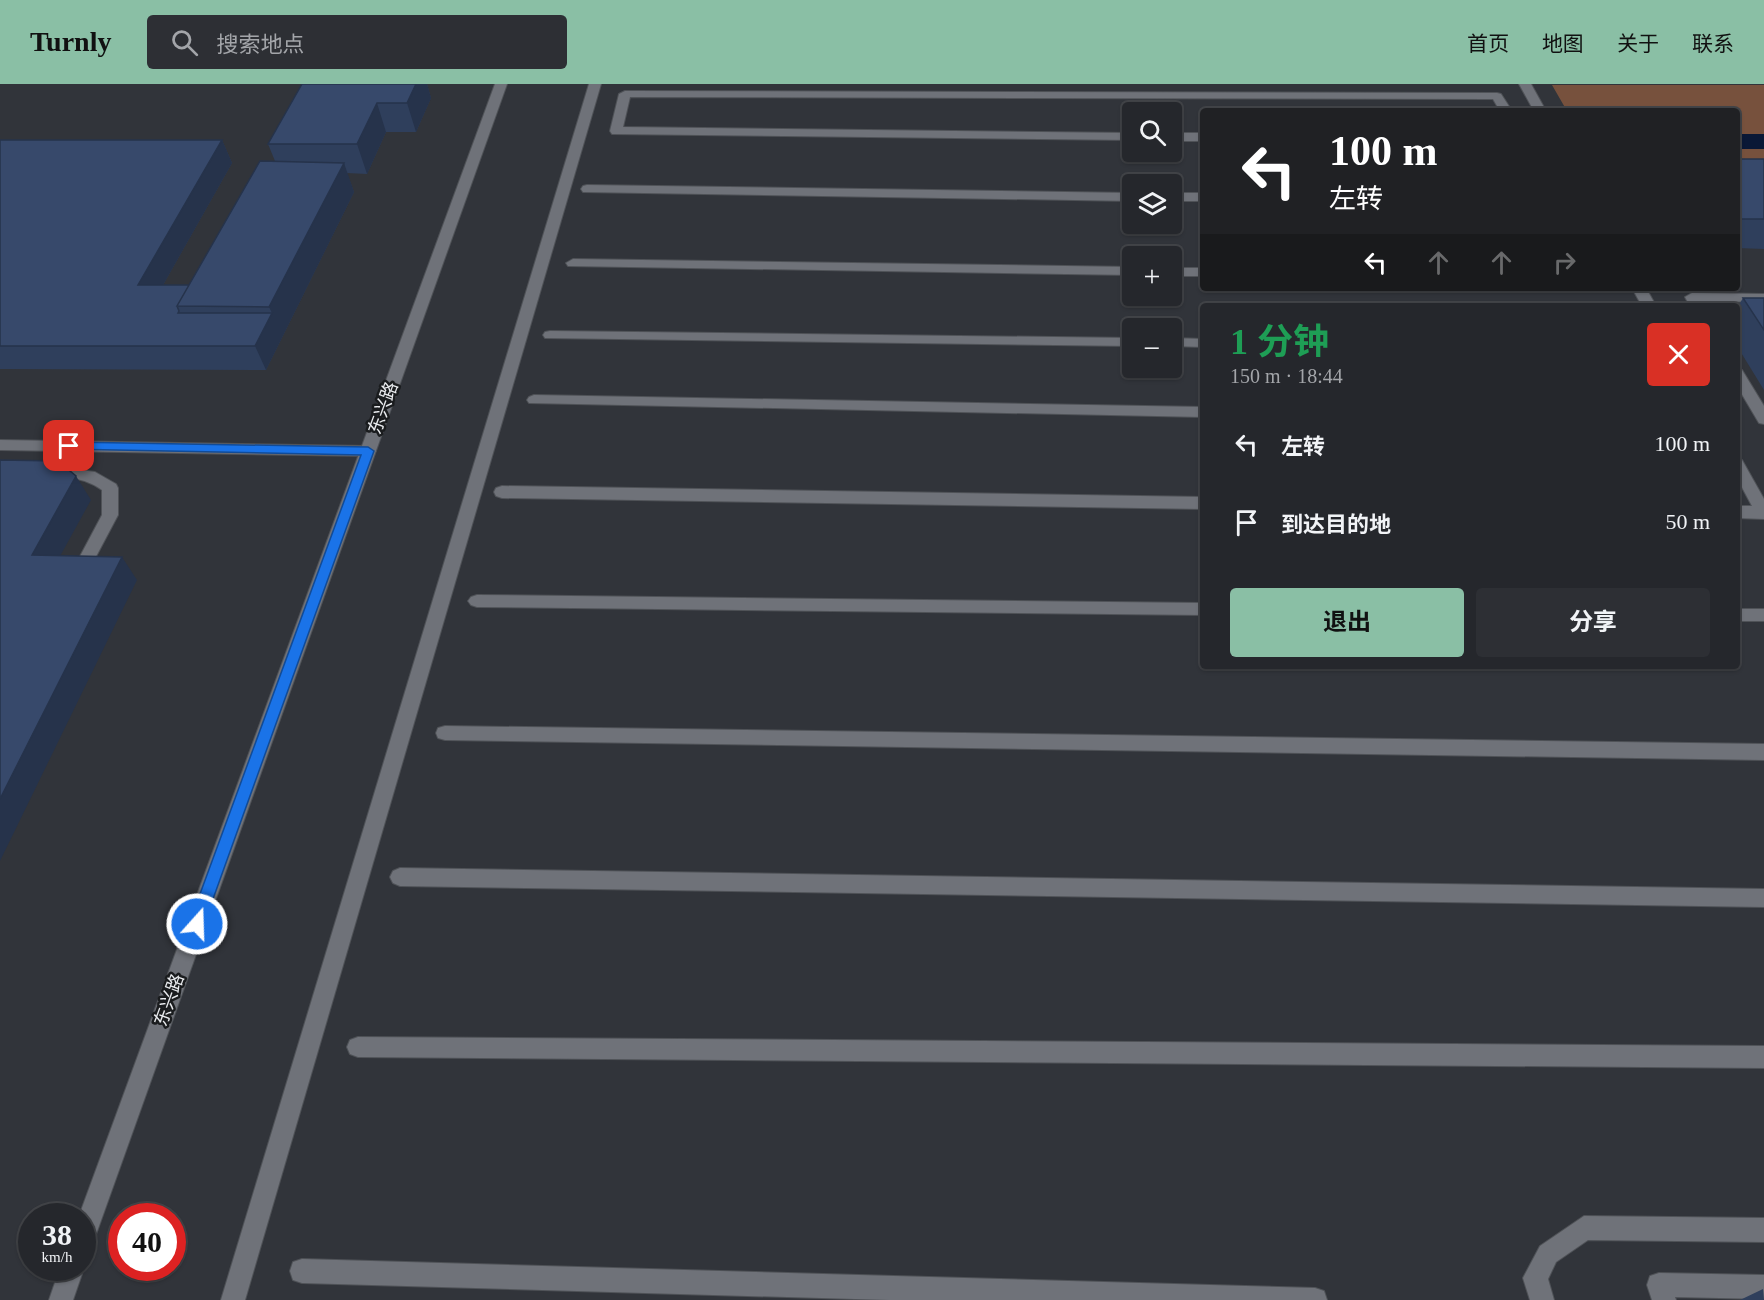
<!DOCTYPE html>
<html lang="zh">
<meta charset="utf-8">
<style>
:root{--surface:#25272c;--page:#2d2f34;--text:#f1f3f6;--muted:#a3a5a9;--line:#424448;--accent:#8abfa5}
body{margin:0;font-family:"Times New Roman","Noto Sans SC",serif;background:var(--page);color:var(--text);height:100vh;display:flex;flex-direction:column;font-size:22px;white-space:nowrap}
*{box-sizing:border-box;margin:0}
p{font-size:20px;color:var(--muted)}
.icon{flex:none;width:33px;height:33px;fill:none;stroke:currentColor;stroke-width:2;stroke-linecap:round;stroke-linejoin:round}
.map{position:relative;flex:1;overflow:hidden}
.details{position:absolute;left:1200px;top:219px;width:540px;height:366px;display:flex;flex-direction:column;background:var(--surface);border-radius:6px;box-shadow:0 2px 4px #0004,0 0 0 2px var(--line)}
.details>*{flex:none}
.hud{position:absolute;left:1200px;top:24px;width:540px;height:183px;border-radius:6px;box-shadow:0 2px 4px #0004,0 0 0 2px var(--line);background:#202124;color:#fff;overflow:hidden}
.buttons{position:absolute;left:1122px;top:18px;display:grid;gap:12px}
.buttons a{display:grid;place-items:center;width:60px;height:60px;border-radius:6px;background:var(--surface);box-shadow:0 2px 4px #0004,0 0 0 2px var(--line);font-size:30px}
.speed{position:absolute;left:18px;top:1119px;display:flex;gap:12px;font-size:30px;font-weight:700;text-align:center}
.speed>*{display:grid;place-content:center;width:78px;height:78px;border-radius:50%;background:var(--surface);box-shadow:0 2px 4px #0004,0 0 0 2px var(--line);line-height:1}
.speed small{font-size:15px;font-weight:400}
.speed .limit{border:9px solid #d22;background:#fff;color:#111}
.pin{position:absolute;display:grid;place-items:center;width:51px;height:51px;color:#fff;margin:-26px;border-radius:12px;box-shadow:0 3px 9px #0006}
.me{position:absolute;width:66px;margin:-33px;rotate:20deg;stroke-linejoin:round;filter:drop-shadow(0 0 4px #0008)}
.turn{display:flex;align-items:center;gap:21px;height:126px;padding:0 30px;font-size:27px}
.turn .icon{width:78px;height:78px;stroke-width:2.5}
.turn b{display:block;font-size:42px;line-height:51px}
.lanes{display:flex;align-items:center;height:57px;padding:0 30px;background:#0003;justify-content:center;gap:30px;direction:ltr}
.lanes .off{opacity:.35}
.round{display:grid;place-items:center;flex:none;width:63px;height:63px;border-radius:6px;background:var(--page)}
.summary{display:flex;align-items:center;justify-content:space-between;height:102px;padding:0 30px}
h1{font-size:36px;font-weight:700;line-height:45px;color:#1e9e55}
.primary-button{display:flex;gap:12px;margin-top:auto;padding:12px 30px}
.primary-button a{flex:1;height:69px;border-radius:6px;background:var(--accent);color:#111;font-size:24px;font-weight:700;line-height:69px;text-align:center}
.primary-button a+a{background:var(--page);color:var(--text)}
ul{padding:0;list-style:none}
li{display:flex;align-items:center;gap:18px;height:78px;padding:0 30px}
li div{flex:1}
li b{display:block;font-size:22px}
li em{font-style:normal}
header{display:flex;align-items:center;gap:36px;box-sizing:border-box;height:84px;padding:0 30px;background:var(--accent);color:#111}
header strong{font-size:28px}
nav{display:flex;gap:33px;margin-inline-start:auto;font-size:21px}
.search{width:420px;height:54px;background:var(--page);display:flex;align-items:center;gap:15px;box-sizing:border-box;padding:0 21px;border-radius:6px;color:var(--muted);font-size:22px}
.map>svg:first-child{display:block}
.green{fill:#77513d}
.water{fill:#0a1836}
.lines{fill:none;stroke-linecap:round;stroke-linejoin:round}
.service-casing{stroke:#4f5257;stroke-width:2}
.tertiary-casing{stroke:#4f5257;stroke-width:2}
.service{fill:#6f7279;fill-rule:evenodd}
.tertiary{fill:#6f7279;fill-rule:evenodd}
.wall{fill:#2f3f5c}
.shaded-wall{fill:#26334b}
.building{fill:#37496b;stroke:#26334b;stroke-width:1.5}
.route{fill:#1a73e8;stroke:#114b97;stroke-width:1.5}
.labels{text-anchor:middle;stroke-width:5;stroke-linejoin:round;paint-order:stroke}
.street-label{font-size:18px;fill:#eaecef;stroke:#1a1c1e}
</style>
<header>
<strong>Turnly</strong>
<div class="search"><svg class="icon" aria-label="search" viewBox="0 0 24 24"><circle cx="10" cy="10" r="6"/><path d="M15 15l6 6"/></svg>搜索地点</div>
<nav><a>首页</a><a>地图</a><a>关于</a><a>联系</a></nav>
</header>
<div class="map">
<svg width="1764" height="1216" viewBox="0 0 1764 1216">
<rect width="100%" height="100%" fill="#31343a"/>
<path class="green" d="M1552,1H1764V98H1737V27H1567Z"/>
<path class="water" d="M1737,50H1764V65H1737Z"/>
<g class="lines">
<g class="service-casing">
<path id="service" d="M589,0H601L245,1216H221Z
M1519,0H1531L1546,27H1534Z
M625,7L1497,9L1501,10L1512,27H1500L1493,15L630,13L623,43L1132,49V56L612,50L610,47L619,10Z
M1172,49H1203V57H1172Z
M587,101L1132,109V117L583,108L581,105L583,102Z
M1172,109H1203V117H1172Z
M573,175L1132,183V191L568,182L566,179Z
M1172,184H1203V192H1172Z
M1632,204H1646L1656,222H1642Z
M1692,209L1764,210V218L1701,217L1704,222H1690L1685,213Z
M550,247L1132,254V262L545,254L543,251L545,248Z
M1172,254L1203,255V263L1172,262Z
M1737,284L1742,286L1764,322V340L1759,339L1737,302Z
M534,311L1203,323V333L529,319L527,316L529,313Z
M0,356L368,362L376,367L368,372L0,366Z
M1737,375L1742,376L1764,415V435L1737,434V422H1752L1737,394Z
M0,382H53L95,388L116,400L118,404V431L83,497L77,499L71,497L69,493L102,431V406C75,386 32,392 0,392Z
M502,402L1203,413V425L502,414L496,412L494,408L496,404Z
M477,511L1203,519V531L477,523L471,521L468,517L471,513Z
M1737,525H1764V537H1737Z
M445,642L1764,660V676L445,656L438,654L436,649L438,644Z
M400,784L1764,805V823L400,802L393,799L390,793L393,787Z
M358,953L1764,962V984L358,973L350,970L347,963L350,956Z
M1584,1132L1764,1134V1158L1588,1156L1556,1178L1548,1195L1554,1216H1530L1523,1194L1540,1162Z
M302,1175L1315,1204L1324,1207L1327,1216H889L302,1199L293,1196L290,1187L293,1178Z
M1659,1189L1764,1191V1215L1675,1213L1676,1216H1652L1647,1201L1650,1192Z"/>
</g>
<g class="tertiary-casing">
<path id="tertiary" d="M495,0H507L94,1156L90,1164L82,1168V1132H79Z
M82,1180L84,1184L73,1216H49L60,1184H82Z"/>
</g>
<use href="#service" class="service"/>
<use href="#tertiary" class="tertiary"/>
</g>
<path class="wall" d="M302,0H427L431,14L416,48H386L367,90L347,89L354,108L266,286L0,285V56H222L232,79L163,201H189L275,77L268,60Z
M1737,75H1764V165L1737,164Z
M1743,214H1764V306L1737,262V224Z
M1763,1205L1764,1216H1740Z"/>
<path class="shaded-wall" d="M416,0H427L431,14L416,48L407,19Z
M377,19L386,48L367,90L357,60Z
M222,56L232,79L150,224L138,201Z
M344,79L354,108L266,286L255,262L272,229L269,223Z
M76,392L91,416L48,494L32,471Z
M122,473L137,496L0,777V715Z"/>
<path class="building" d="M302,0H416L407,19H377L357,60H268Z
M0,56H222L138,201H189L177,222L179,227L178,229H272L255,262H0Z
M1737,75H1764V135H1737Z
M260,77L344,79L269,223L177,222Z
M1743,214H1764V246Z
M0,376L58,377L76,392L32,471L122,473L0,715Z"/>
<path class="route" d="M69,358L368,363L374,367L204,840L202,845L197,847L191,845L189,840L361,371L65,365V360Z"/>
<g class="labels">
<g class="street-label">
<text transform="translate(383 324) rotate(-70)" y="6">东兴路</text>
<text transform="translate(169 916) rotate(-70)" y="6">东兴路</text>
</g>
</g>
</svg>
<div class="buttons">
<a><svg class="icon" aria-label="search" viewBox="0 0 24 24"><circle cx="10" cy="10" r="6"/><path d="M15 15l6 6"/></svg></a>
<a><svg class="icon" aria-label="layers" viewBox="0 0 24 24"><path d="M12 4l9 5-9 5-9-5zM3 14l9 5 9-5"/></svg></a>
<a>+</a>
<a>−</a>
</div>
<div class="speed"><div>38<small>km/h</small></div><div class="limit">40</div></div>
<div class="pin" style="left:69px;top:362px;background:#d93025"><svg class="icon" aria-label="arrive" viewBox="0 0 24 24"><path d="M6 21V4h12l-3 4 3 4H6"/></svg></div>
<svg class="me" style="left:197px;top:840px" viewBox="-20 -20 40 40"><circle r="17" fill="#1a73e8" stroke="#fff" stroke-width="3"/><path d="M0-11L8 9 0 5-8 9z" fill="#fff"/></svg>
<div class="hud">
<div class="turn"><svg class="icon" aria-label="left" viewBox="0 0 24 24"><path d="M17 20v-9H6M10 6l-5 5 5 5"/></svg><div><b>100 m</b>左转</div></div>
<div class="lanes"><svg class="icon" aria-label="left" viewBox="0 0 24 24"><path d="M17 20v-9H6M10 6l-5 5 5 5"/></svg><svg class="icon off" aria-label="ahead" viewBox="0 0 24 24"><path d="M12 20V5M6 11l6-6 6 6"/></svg><svg class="icon off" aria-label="ahead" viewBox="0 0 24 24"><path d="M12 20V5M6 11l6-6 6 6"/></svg><svg class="icon off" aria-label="right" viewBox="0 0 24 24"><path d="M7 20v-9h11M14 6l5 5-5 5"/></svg></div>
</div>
<section class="details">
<div class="summary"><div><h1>1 分钟</h1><p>150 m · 18:44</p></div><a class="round" style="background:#d93025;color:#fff"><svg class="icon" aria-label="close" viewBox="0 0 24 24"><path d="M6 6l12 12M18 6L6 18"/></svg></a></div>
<ul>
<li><svg class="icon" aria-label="left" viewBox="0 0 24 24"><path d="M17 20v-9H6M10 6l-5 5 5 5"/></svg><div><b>左转</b></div><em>100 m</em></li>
<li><svg class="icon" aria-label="arrive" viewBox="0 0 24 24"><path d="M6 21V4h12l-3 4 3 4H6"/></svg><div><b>到达目的地</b></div><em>50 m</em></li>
</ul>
<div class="primary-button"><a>退出</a><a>分享</a></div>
</section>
</div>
